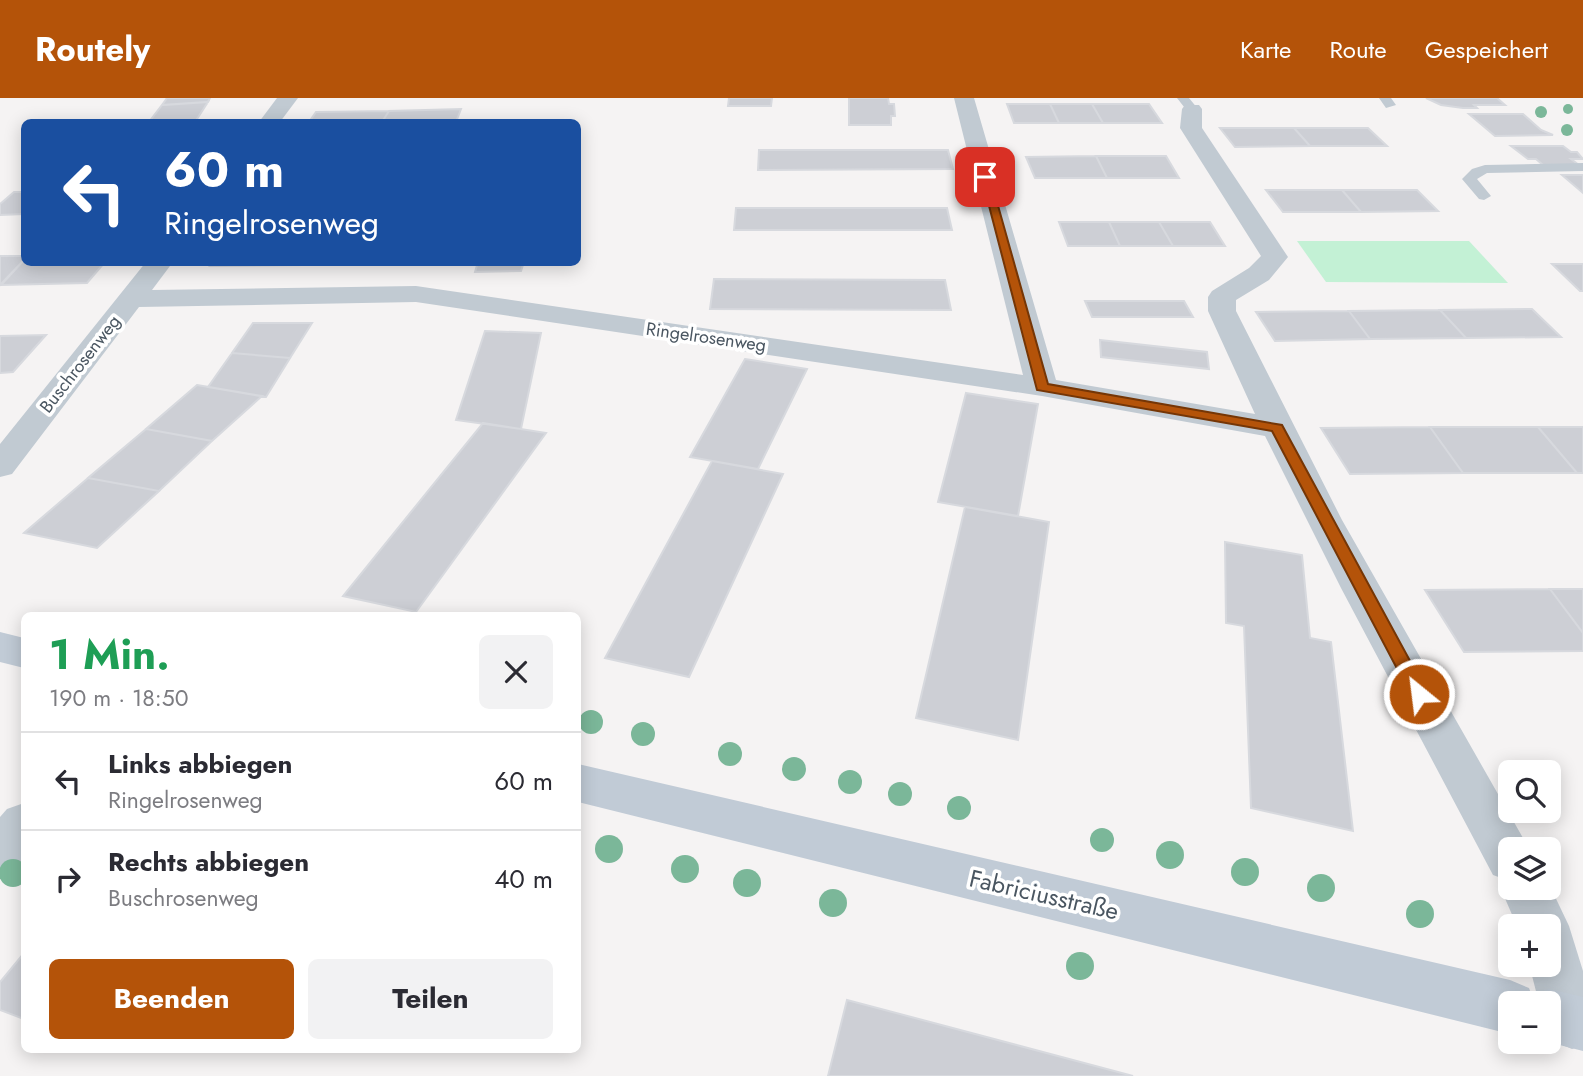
<!DOCTYPE html>
<html lang="de">
<meta charset="utf-8">
<style>
:root{--surface:#fff;--page:#f2f2f3;--text:#2b2b33;--muted:#7c7c81;--line:#e1e1e2;--accent:#b45309}
body{margin:0;font-family:Jost,sans-serif;background:var(--page);color:var(--text);height:100vh;display:flex;flex-direction:column;font-size:26px;white-space:nowrap}
*{box-sizing:border-box;margin:0}
p{font-size:23px;color:var(--muted)}
.icon{flex:none;width:38px;height:38px;fill:none;stroke:currentColor;stroke-width:2;stroke-linecap:round;stroke-linejoin:round}
.map{position:relative;flex:1;overflow:hidden}
.sheet{position:absolute;left:21px;top:514px;width:560px;height:441px;display:flex;flex-direction:column;background:var(--surface);border-radius:10px;box-shadow:0 4px 18px #0003}
.sheet>*{flex:none}
.guide{position:absolute;left:21px;top:21px;width:560px;height:147px;border-radius:10px;box-shadow:0 4px 18px #0003;background:#1a4fa0;color:#fff;overflow:hidden}
.buttons{position:absolute;left:1498px;top:662px;display:grid;gap:14px}
.buttons a{display:grid;place-items:center;width:63px;height:63px;border-radius:10px;background:var(--surface);box-shadow:0 4px 18px #0003;font-size:35px}
.pin{position:absolute;display:grid;place-items:center;width:60px;height:60px;color:#fff;margin:-30px;border-radius:14px;box-shadow:0 4px 10px #0006}
.me{position:absolute;width:77px;margin:-38px;rotate:331deg;stroke-linejoin:round;filter:drop-shadow(0 0 5px #0008)}
.turn{display:flex;align-items:center;gap:24px;height:147px;padding:0 28px;font-size:32px}
.turn .icon{width:91px;height:91px;stroke-width:2.5}
.turn b{display:block;font-size:49px;line-height:60px}
.round{display:grid;place-items:center;flex:none;width:74px;height:74px;border-radius:10px;background:var(--page)}
.overview{display:flex;align-items:center;justify-content:space-between;height:119px;padding:0 28px}
h1{font-size:42px;font-weight:700;line-height:52px;color:#1e9e55}
.button{display:flex;gap:14px;margin-top:auto;padding:14px 28px}
.button a{flex:1;height:80px;border-radius:10px;background:var(--accent);color:#fff;font-size:28px;font-weight:700;line-height:80px;text-align:center}
.button a+a{background:var(--page);color:var(--text)}
ul{padding:0;list-style:none}
li{display:flex;align-items:center;gap:21px;height:98px;padding:0 28px;border-top:2px solid var(--line)}
li div{flex:1}
li b{display:block;font-size:26px}
li em{font-style:normal}
header{display:flex;align-items:center;gap:42px;box-sizing:border-box;height:98px;padding:0 35px;background:var(--accent);color:#fff}
header strong{font-size:33px}
nav{display:flex;gap:38px;margin-inline-start:auto;font-size:24px}
.map>svg:first-child{display:block}
.green{fill:#c3f1d5}
.building{fill:#cdcfd5;stroke:#d7d9de;stroke-width:2}
.lines{fill:none;stroke-linecap:round;stroke-linejoin:round}
.lane{fill:#c1cad2;fill-rule:evenodd}
.street{fill:#c1cad2;fill-rule:evenodd}
.secondary{fill:#c1cbd6;fill-rule:evenodd}
.tree{fill:#7bb799}
.route{fill:#b45309;stroke:#753606;stroke-width:2}
.labels{text-anchor:middle;stroke-width:7;stroke-linejoin:round;paint-order:stroke}
.far-street-label{font-size:18px;fill:#4a5661;stroke:#fff}
.near-street-label{font-size:24px;fill:#4a5661;stroke:#fff}
</style>
<header>
<strong>Routely</strong>
<nav><a>Karte</a><a>Route</a><a>Gespeichert</a></nav>
</header>
<div class="map">
<svg width="1583" height="978" viewBox="0 0 1583 978">
<rect width="100%" height="100%" fill="#f5f3f3"/>
<path class="green" d="M1297,143H1469L1508,185L1326,184Z"/>
<path class="building" d="M167,0H210L208,4L162,7Z
M729,0H772L771,8H728Z
M849,0H888L889,6H894L895,18H891V27H849Z
M1426,0H1497L1505,7H1474L1477,10H1463L1441,7Z
M208,4L195,24H149L162,7Z
M1007,6H1050L1059,25H1014Z
M1050,6H1092L1103,25H1059Z
M1092,6H1149L1162,25H1103Z
M461,11L456,24H382L389,13Z
M389,13L382,24H309L316,14Z
M1469,16H1523L1541,32L1553,37L1495,38Z
M1220,30H1294L1310,48L1235,49Z
M1294,30H1368L1387,48H1310Z
M1511,48H1563L1571,54H1577L1583,61H1571L1579,67H1543L1536,61H1528Z
M759,52H948L953,71L758,72Z
M1096,58H1166L1179,80H1107Z
M1096,58L1107,80H1035L1026,59Z
M1562,77H1583V95Z
M1266,92H1342L1361,114H1283Z
M1342,92H1417L1438,113L1361,114Z
M14,94H24V116L0,117V106Z
M736,110H947L952,132H734Z
M1059,124H1109L1120,148H1068Z
M1109,124H1159L1173,148H1120Z
M1159,124H1210L1225,148H1173Z
M0,158H24V162L0,187Z
M24,162V164H105L87,185L1,187Z
M213,164H304L303,167L210,168Z
M304,164H395L303,167Z
M478,164H524L521,173L475,174Z
M1552,166H1583V193H1580Z
M714,181L945,182L951,212L710,211Z
M1085,203H1184L1193,219H1092Z
M1532,211L1561,239L1466,240L1440,212Z
M1440,212L1466,240L1370,241L1349,213Z
M1349,213L1370,241L1275,243L1256,214Z
M253,225H312L290,260L232,255Z
M485,233L541,235L521,331L456,322Z
M46,237L13,274L0,275V238Z
M1100,242L1207,254L1209,271L1101,259Z
M232,255L290,260L266,299L208,289Z
M745,261L807,271L758,371L690,359Z
M197,287L262,298L212,343L146,331Z
M966,295L1038,306L1018,418L938,404Z
M483,325L546,335L416,514L343,498Z
M1430,329H1538L1577,375H1463Z
M1430,329L1463,375L1350,376L1321,330Z
M1538,329H1583V375H1577Z
M146,331L212,343L159,393L88,380Z
M712,363L783,376L689,579L605,560Z
M88,380L159,393L97,450L24,435Z
M965,409L1049,424L1018,642L916,620Z
M1225,444L1302,457L1310,540L1331,544L1353,733L1251,710L1244,528L1226,525Z
M1550,491L1583,535V553L1464,554L1425,492Z
M1550,491H1583V535Z
M24,855V921L0,912V884Z
M847,902L915,920L1133,978H828Z"/>
<g class="lines">
<path class="lane" d="M1177,0H1189L1198,11L1188,14Z
M1379,0H1391L1396,7L1386,10Z
M1583,65V73L1487,75L1477,81L1491,98L1484,102L1479,101L1462,81L1472,71L1485,67Z"/>
<path class="street" d="M277,0H298L280,24H259Z
M954,0H974L1056,282L1255,316L1208,213V199L1212,193L1249,170L1261,158L1180,30L1182,11L1185,7H1199L1202,11V30L1288,159L1269,182L1236,202V213L1342,422L1527,747L1529,751H1510V789H1549V786L1569,828L1583,873V947L1572,951L1553,943L1549,934V905H1539L1529,866H1549V828H1517L1500,789L1504,781L1493,777L1341,490L1265,338L1042,298L416,204L139,209L12,376L0,379V346L146,164H173L152,192L416,188L1023,277Z
M24,705V759L17,768L0,774V719L7,711Z"/>
<path class="secondary" d="M0,534L24,540V570L0,564Z
M578,666L1510,882L1529,890L1532,898L1549,891L1583,899V953L1544,943H1549V905H1510V936L578,704Z"/>
</g>
<g class="tree">
<circle cx="1568" cy="11" r="5"/>
<circle cx="1541" cy="14" r="6"/>
<circle cx="1567" cy="32" r="6"/>
<circle cx="591" cy="624" r="12"/>
<circle cx="643" cy="636" r="12"/>
<circle cx="730" cy="656" r="12"/>
<circle cx="794" cy="671" r="12"/>
<circle cx="850" cy="684" r="12"/>
<circle cx="900" cy="696" r="12"/>
<circle cx="959" cy="710" r="12"/>
<circle cx="1102" cy="742" r="12"/>
<circle cx="609" cy="751" r="14"/>
<circle cx="1170" cy="757" r="14"/>
<circle cx="685" cy="771" r="14"/>
<circle cx="1245" cy="774" r="14"/>
<circle cx="13" cy="775" r="14"/>
<circle cx="747" cy="785" r="14"/>
<circle cx="1321" cy="790" r="14"/>
<circle cx="833" cy="805" r="14"/>
<circle cx="1420" cy="816" r="14"/>
<circle cx="1080" cy="868" r="14"/>
</g>
<path class="route" d="M981,77L990,79L1048,286L1282,327L1428,596L1425,601H1413L1272,333L1037,292Z"/>
<g class="labels">
<g class="far-street-label">
<text transform="translate(706 239) rotate(8)" y="6">Ringelrosenweg</text>
<text transform="translate(80 266) rotate(-52)" y="6">Buschrosenweg</text>
</g>
<g class="near-street-label">
<text transform="translate(1044 797) rotate(13)" y="8">Fabriciusstraße</text>
</g>
</g>
</svg>
<div class="buttons">
<a><svg class="icon" aria-label="search" viewBox="0 0 24 24"><circle cx="10" cy="10" r="6"/><path d="M15 15l6 6"/></svg></a>
<a><svg class="icon" aria-label="layers" viewBox="0 0 24 24"><path d="M12 4l9 5-9 5-9-5zM3 14l9 5 9-5"/></svg></a>
<a>+</a>
<a>−</a>
</div>
<div class="pin" style="left:985px;top:79px;background:#d93025"><svg class="icon" aria-label="arrive" viewBox="0 0 24 24"><path d="M6 21V4h12l-3 4 3 4H6"/></svg></div>
<svg class="me" style="left:1419px;top:596px" viewBox="-20 -20 40 40"><circle r="17" fill="#b45309" stroke="#fff" stroke-width="3"/><path d="M0-11L8 9 0 5-8 9z" fill="#fff"/></svg>
<div class="guide">
<div class="turn"><svg class="icon" aria-label="left" viewBox="0 0 24 24"><path d="M17 20v-9H6M10 6l-5 5 5 5"/></svg><div><b>60 m</b>Ringelrosenweg</div></div>
</div>
<section class="sheet">
<div class="overview"><div><h1>1 Min.</h1><p>190 m · 18:50</p></div><a class="round"><svg class="icon" aria-label="close" viewBox="0 0 24 24"><path d="M6 6l12 12M18 6L6 18"/></svg></a></div>
<ul>
<li><svg class="icon" aria-label="left" viewBox="0 0 24 24"><path d="M17 20v-9H6M10 6l-5 5 5 5"/></svg><div><b>Links abbiegen</b><p>Ringelrosenweg</p></div><em>60 m</em></li>
<li><svg class="icon" aria-label="right" viewBox="0 0 24 24"><path d="M7 20v-9h11M14 6l5 5-5 5"/></svg><div><b>Rechts abbiegen</b><p>Buschrosenweg</p></div><em>40 m</em></li>
</ul>
<div class="button"><a>Beenden</a><a>Teilen</a></div>
</section>
</div>
